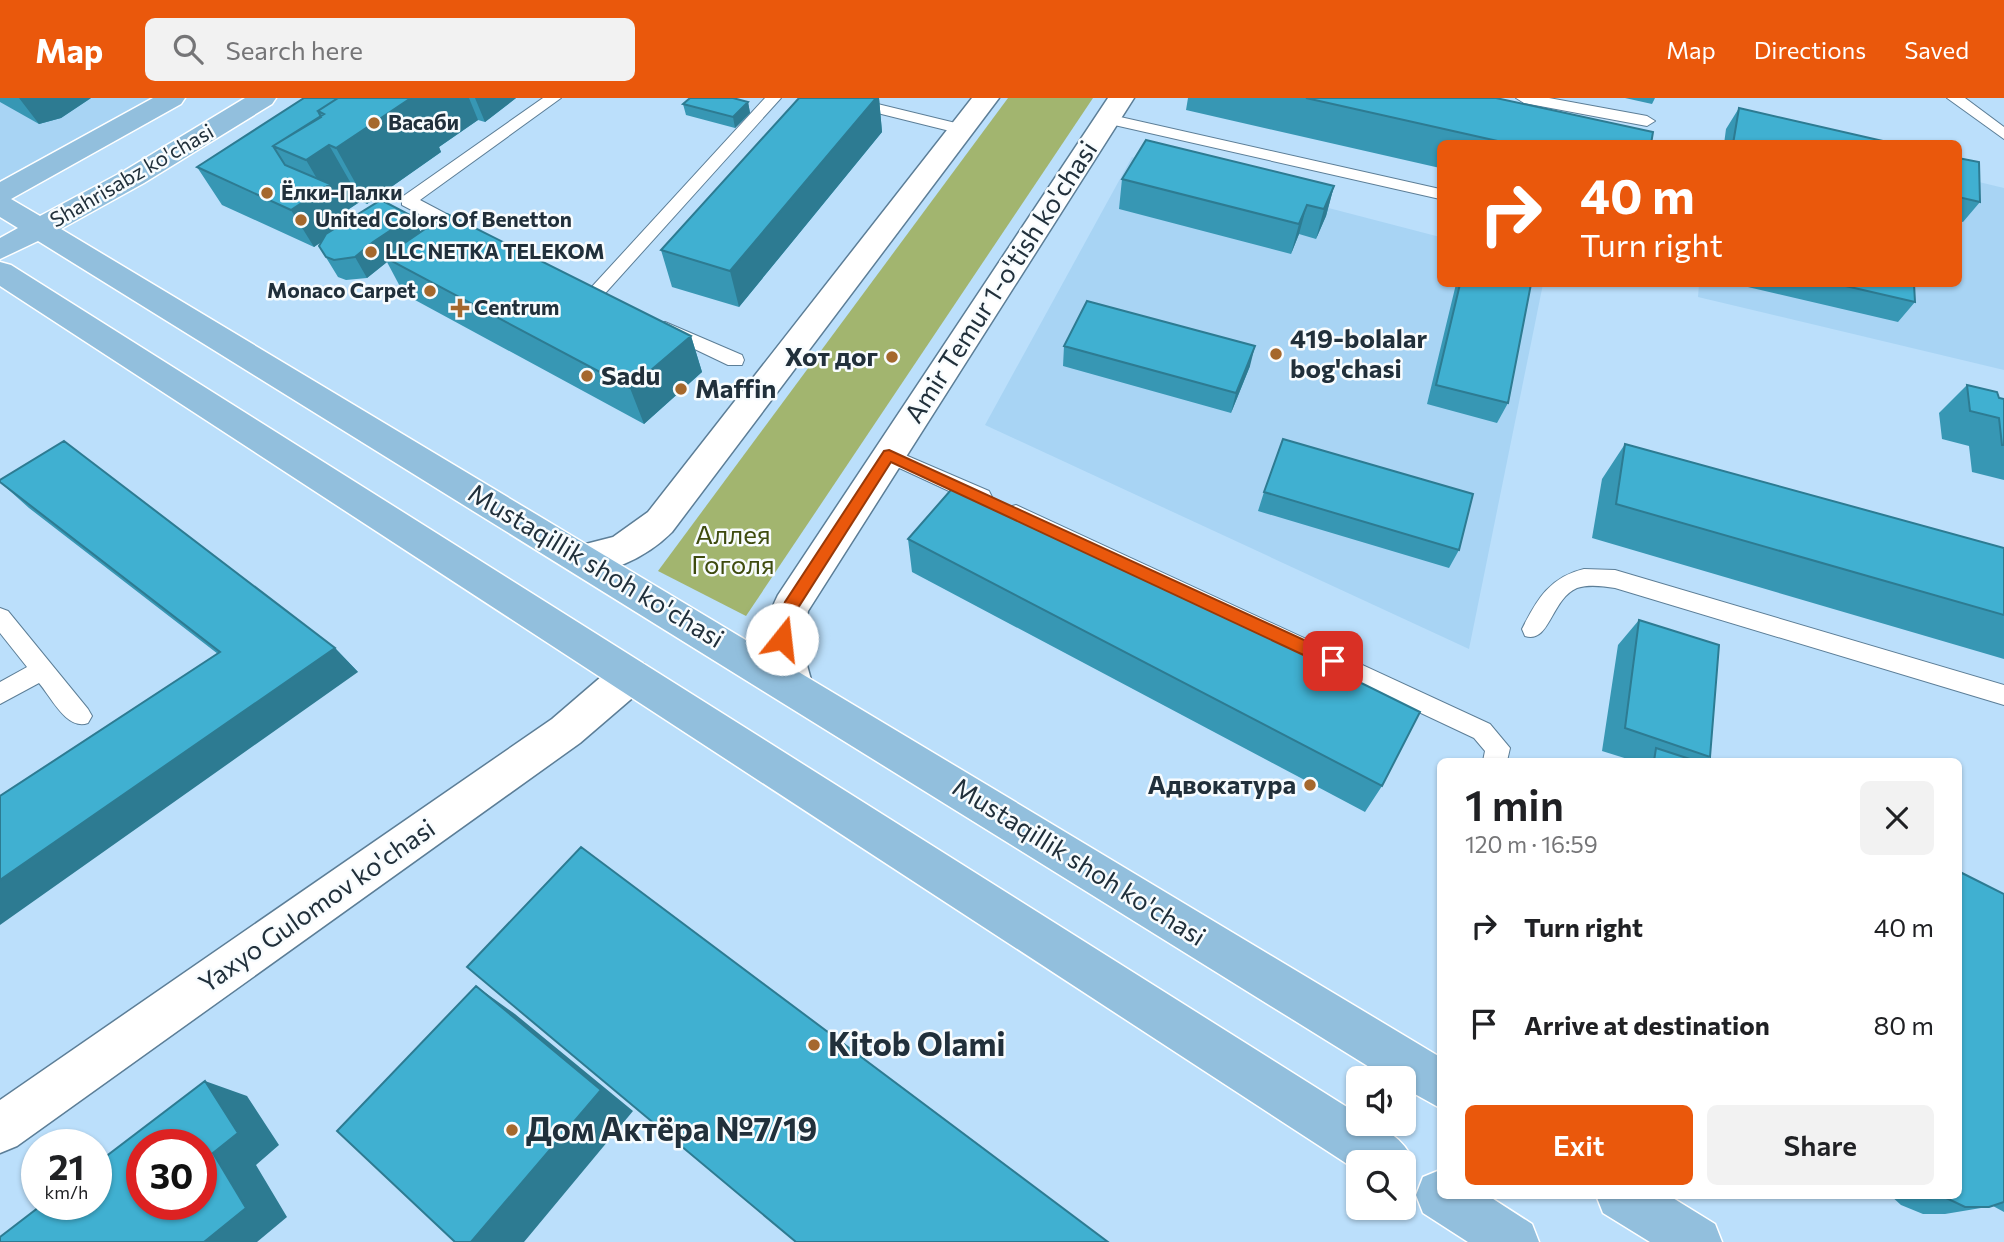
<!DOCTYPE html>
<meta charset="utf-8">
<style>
:root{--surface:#fff;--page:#f2f2f2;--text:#202124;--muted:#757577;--accent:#ea580c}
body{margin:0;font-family:Commissioner,sans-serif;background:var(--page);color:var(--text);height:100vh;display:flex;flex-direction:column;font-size:26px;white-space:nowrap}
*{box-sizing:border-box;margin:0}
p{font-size:23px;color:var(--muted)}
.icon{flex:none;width:38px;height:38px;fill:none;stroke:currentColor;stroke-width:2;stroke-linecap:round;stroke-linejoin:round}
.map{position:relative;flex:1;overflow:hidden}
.details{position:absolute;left:1437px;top:660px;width:525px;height:441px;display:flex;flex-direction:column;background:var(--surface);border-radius:10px;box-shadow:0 2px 5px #0004}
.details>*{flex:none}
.guide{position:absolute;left:1437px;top:42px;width:525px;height:147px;border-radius:10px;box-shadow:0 2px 5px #0004;background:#ea580c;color:#fff;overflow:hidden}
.controls{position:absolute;left:1346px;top:968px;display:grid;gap:14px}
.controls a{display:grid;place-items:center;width:70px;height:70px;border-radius:10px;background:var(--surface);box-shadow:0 2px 5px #0004;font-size:35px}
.speed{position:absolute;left:21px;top:1031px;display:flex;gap:14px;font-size:35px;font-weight:700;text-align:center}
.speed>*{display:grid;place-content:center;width:91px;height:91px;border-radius:50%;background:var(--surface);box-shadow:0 2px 5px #0004;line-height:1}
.speed small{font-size:18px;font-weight:400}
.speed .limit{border:10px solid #d22;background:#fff;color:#111}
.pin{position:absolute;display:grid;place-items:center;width:60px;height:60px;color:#fff;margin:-30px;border-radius:14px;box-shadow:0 4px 10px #0006}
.me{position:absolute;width:77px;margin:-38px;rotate:16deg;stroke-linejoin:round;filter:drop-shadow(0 0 5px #0008)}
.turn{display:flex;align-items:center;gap:24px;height:147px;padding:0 28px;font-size:32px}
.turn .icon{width:91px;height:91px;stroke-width:2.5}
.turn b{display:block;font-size:49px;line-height:60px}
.round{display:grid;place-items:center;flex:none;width:74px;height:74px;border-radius:10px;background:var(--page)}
.head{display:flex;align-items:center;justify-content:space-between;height:119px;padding:0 28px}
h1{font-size:42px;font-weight:600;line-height:52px}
.button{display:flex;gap:14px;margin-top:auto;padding:14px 28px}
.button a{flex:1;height:80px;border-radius:10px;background:var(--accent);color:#fff;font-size:28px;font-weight:600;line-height:80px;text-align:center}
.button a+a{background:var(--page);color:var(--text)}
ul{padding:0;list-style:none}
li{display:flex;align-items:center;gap:21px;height:98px;padding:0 28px}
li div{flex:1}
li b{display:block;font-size:26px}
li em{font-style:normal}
header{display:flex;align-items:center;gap:42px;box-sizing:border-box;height:98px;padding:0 35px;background:var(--accent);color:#fff}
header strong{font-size:33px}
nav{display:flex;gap:38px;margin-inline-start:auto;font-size:24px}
.search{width:490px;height:63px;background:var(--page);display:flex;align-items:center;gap:18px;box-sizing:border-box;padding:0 24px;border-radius:10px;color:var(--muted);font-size:26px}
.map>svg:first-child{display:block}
.built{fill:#a8d4f4}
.green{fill:#a2b56f}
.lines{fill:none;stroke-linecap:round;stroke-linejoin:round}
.service-casing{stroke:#5c7e97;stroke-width:2}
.minor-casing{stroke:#5c7e97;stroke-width:3}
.primary-casing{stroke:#fff;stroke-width:3}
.service{fill:#fff;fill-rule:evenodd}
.minor{fill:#fff;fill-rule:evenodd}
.primary{fill:#92bfdd;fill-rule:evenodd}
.wall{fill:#3797b4}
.shaded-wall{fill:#2d7b92}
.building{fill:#40b0d1;stroke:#2d7b92;stroke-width:2;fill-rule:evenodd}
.route{fill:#ea580c;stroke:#983908;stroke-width:2}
.poi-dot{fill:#a5682d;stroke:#f8fcfe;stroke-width:2.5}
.labels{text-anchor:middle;stroke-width:5;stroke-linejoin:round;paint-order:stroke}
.far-poi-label{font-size:21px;font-weight:bold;fill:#21303b;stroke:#f8fcfe;text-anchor:start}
.far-street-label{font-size:21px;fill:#21303b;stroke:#f8fcfe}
.street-label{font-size:26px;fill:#21303b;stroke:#f8fcfe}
.poi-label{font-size:26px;font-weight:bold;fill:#21303b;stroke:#f8fcfe;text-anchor:start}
.park-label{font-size:26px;fill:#3e4b0e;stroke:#f8fcfe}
.near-poi-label{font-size:32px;font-weight:bold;fill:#21303b;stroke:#f8fcfe;text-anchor:start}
</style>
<header>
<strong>Map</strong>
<div class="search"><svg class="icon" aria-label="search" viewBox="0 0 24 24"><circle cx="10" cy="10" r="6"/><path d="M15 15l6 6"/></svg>Search here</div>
<nav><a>Map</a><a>Directions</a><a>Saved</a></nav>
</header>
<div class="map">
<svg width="2004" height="1144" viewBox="0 0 2004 1144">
<rect width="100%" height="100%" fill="#bbdffb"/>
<path class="built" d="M0,0H172L0,96Z
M1132,59L1440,139V186H1543L1469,551L985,327Z
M1958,79L2004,90V272L1698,199L1699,186H1958Z"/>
<path class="green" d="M1008,0H1093L746,518L658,473Z"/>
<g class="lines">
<g class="service-casing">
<path id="service" d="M543,0H561L420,102L473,130L476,134L473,138H461L402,107V99Z
M765,0H781L600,201H588L585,197L588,193Z
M826,0H853L968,28L970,31L962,36L829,3Z
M1516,0H1549L1647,18L1655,23L1647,28L1524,5Z
M1947,0H1965L2004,29V41Z
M1107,16L1440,91V101L1101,24V18Z
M665,224L742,257L744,262L742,267H728L659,234L656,230L659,226Z
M889,350L989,393L992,399L989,405H975L882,362L879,357L882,352Z
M1016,407L1490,626L1510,650L1507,663H1483L1485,653L1474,640L1009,421L1006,415L1009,409Z
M1584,471L1615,472L2004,587V607L1615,490C1603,488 1589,486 1577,490C1551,501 1550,546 1525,538L1522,531C1537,501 1550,479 1584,471Z
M0,510L8,513L88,611L92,618L88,625C67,633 51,599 39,585L0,606V584L27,569L0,535Z"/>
</g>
<g class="minor-casing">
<path id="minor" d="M972,0H999L672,434C648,458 605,482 570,470L565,460L570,450L613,439L648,414Z
M1108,0H1134L808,513L802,549L813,589L808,601L794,606L780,601C763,564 759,534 778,497Z
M630,562L644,566L649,578L644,590L580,645L17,1048L0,1055V1002L552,621L616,566Z"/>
</g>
<g class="primary-casing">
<path id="primary" d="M153,0H185L181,6L11,101L40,118L124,73L245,0H276L272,6L144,85L61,131L1440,959V1010L1404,990V980H1387L38,143L0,161V140L18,130L0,119V84Z
M0,164L11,167L1358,1016V1026C1383,1026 1404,1041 1414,1064L1406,1081L1404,1083V1064H1358V1073L0,188Z
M1440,1072V1097H1487L1532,1126L1539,1144H1468L1423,1115L1416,1097L1423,1079Z
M1596,1097H1668L1715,1126L1722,1144H1650L1603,1115Z"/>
</g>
<use href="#service" class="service"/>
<use href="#minor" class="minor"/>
<use href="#primary" class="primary"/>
</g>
<path class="wall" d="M0,0H91L61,20L39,26L0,4Z
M304,0H516L485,24L478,22L439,49L441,54L367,106L361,103L346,113L351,121L412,118L420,134L691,238L702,274L644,326L404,196L387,164L367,180L346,182L338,179L319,148L321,144L314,149L222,107L197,69Z
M799,0H879L882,34L739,209L672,189L661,152Z
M1188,0H1496L1651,46H1440V70L1186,12Z
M1625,0H1655L1652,6Z
M748,4L750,15L735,30L686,17L683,6Z
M1739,10L1896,46H1724L1726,31Z
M1958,60L1980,104L1963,124L1958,123Z
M1122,81L1334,88L1326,118L1316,141L1299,136L1291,156L1119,111Z
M1456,186H1531L1508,305L1497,325L1427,306Z
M1735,186H1914L1915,204L1898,224Z
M1064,248L1250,268L1231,315L1063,268Z
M1967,287L2004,301V382L1972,374L1969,348L1942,341L1939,315Z
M1625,346L2004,450V561L1592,440L1602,381Z
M0,384L335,550L358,574L218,556L29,410Z
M1264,394L1459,452L1449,470L1258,413Z
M908,441L1382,688L1365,714L912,474Z
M1639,522L1710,659L1704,663H1634L1602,653L1618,547Z
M2004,796V1114L1993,1108L1945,1116H1923L1901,1107L1890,1097H1958Z"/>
<path class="shaded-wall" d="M19,0H91L61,20L39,26Z
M378,0H469L478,22L439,49L441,54L367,106L336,50L329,47L361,103L346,113L352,123L314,149L291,112L323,91L306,62Z
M475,0H516L485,24Z
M876,0H879L882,34L739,209L730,173Z
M748,4L750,15L735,30L733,19Z
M1334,88L1326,118L1316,141L1324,111Z
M1307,107L1299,136L1291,156L1299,126Z
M412,118L423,138L384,159L387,164L367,180L355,159L373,144Z
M691,238L702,274L644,326L630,290Z
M1255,248L1250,268L1231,315L1236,295Z
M335,550L358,574L0,827V782Z
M476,888L515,916L633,1013L524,1144H471Z
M205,983L247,998L279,1047L256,1067L287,1119L257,1144H204L213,1055Z"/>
<path class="building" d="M304,0H338L318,13L321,19L273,48L285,67L330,86L291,112L197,69Z
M338,0H411L336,50L329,47L306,62L273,48L324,16L318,13Z
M690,0H733L748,4L733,19L683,6Z
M799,0H876L730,173L661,152Z
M1306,0H1496L1653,34L1651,46H1511Z
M1739,10L1896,46H1733Z
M1146,42L1334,88L1324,111L1307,107L1299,126L1122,81Z
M1958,60L1979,64L1980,104L1958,99Z
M381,102L412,118L373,144L355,159L334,162L326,159L319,148L326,136Z
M447,116L691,238L630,290L384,159Z
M1460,186H1531L1508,305L1436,287Z
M1837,186H1914L1915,204Z
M1087,203L1255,248L1236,295L1064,248Z
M1967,287L1997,294L1999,300L2004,301V347H2002L1999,320L1970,313Z
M1283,341L1473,396L1459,452L1264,394Z
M64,343L335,550L0,782V698L220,554L0,384V382Z
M1625,346L2004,450V517L1616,406Z
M957,385L1420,614L1382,688L908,441Z
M1639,522L1719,547L1710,659L1625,630Z
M1656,650L1696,663H1654Z
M581,749L1108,1144H796L467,869Z
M1958,773L2004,796V1104L1989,1109H1965L1940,1097H1958Z
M476,888L601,992L471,1144H455L337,1033Z
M205,983L238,1035L213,1055L246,1110L204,1144H0V1139L43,1106H96V1066ZM142,1046H201V1106H142Z"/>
<path class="route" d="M889,352L1339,558L1341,563L1333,570L1327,568L891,364L798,510L788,545H777L774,541L785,504L884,353Z"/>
<g class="poi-dot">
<circle cx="374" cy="25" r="7"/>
<circle cx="267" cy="95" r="7"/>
<circle cx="301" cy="122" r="7"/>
<circle cx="371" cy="154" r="7"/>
<circle cx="430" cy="193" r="7"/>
<path d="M456.5 199.5h7v7h7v7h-7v7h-7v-7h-7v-7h7z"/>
<circle cx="1276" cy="256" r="7"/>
<circle cx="892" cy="259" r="7"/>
<circle cx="587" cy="278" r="7"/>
<circle cx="681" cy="291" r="7"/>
<circle cx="1310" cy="687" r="7"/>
<circle cx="814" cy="947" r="7"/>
<circle cx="512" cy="1032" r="7"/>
</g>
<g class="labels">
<g class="far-poi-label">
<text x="388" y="32">Васаби</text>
<text x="281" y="102">Ёлки-Палки</text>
<text x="315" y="129">United Colors Of Benetton</text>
<text x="385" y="161">LLC NETKA TELEKOM</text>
<text x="416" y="200" text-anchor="end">Monaco Carpet</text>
<text x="474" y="217">Centrum</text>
</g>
<g class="far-street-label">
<text transform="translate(132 78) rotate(-30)" y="7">Shahrisabz ko'chasi</text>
</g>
<g class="street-label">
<text transform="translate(1001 184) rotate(-57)" y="9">Amir Temur 1-o'tish ko'chasi</text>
<text transform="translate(596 468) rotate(31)" y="9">Mustaqillik shoh ko'chasi</text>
<text transform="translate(1079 764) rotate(32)" y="9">Mustaqillik shoh ko'chasi</text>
<text transform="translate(317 808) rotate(-35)" y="9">Yaxyo Gulomov ko'chasi</text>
</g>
<g class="poi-label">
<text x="1290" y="250">419-bolalar<tspan x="1290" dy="30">bog'chasi</tspan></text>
<text x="878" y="268" text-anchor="end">Хот дог</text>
<text x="601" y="287">Sadu</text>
<text x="695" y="300">Maffin</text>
<text x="1296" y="696" text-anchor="end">Адвокатура</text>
</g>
<g class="park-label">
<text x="733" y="446">Аллея<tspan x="733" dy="30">Гоголя</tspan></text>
</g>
<g class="near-poi-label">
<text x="828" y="958">Kitob Olami</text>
<text x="526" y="1043">Дом Актёра №7/19</text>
</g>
</g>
</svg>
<div class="controls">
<a><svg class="icon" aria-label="sound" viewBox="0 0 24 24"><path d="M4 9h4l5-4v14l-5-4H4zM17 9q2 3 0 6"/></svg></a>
<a><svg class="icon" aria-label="search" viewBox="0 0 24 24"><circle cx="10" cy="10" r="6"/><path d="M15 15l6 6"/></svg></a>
</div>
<div class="speed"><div>21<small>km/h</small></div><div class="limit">30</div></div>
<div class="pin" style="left:1333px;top:563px;background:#d93025"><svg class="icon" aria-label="arrive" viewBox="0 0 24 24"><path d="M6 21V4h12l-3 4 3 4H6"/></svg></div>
<svg class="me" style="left:782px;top:541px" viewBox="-20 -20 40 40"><circle r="19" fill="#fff"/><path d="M0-13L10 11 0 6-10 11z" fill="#ea580c"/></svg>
<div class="guide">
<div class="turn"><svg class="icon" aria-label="right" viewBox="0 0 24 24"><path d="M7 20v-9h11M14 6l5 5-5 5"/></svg><div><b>40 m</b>Turn right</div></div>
</div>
<section class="details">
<div class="head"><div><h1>1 min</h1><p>120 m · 16:59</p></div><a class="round"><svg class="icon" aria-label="close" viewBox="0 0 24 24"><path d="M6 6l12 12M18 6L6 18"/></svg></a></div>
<ul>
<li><svg class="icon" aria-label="right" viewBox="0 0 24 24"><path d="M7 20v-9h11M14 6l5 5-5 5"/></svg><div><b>Turn right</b></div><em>40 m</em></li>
<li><svg class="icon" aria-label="arrive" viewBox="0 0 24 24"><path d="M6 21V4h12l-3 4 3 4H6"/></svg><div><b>Arrive at destination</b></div><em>80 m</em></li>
</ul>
<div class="button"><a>Exit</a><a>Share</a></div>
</section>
</div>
